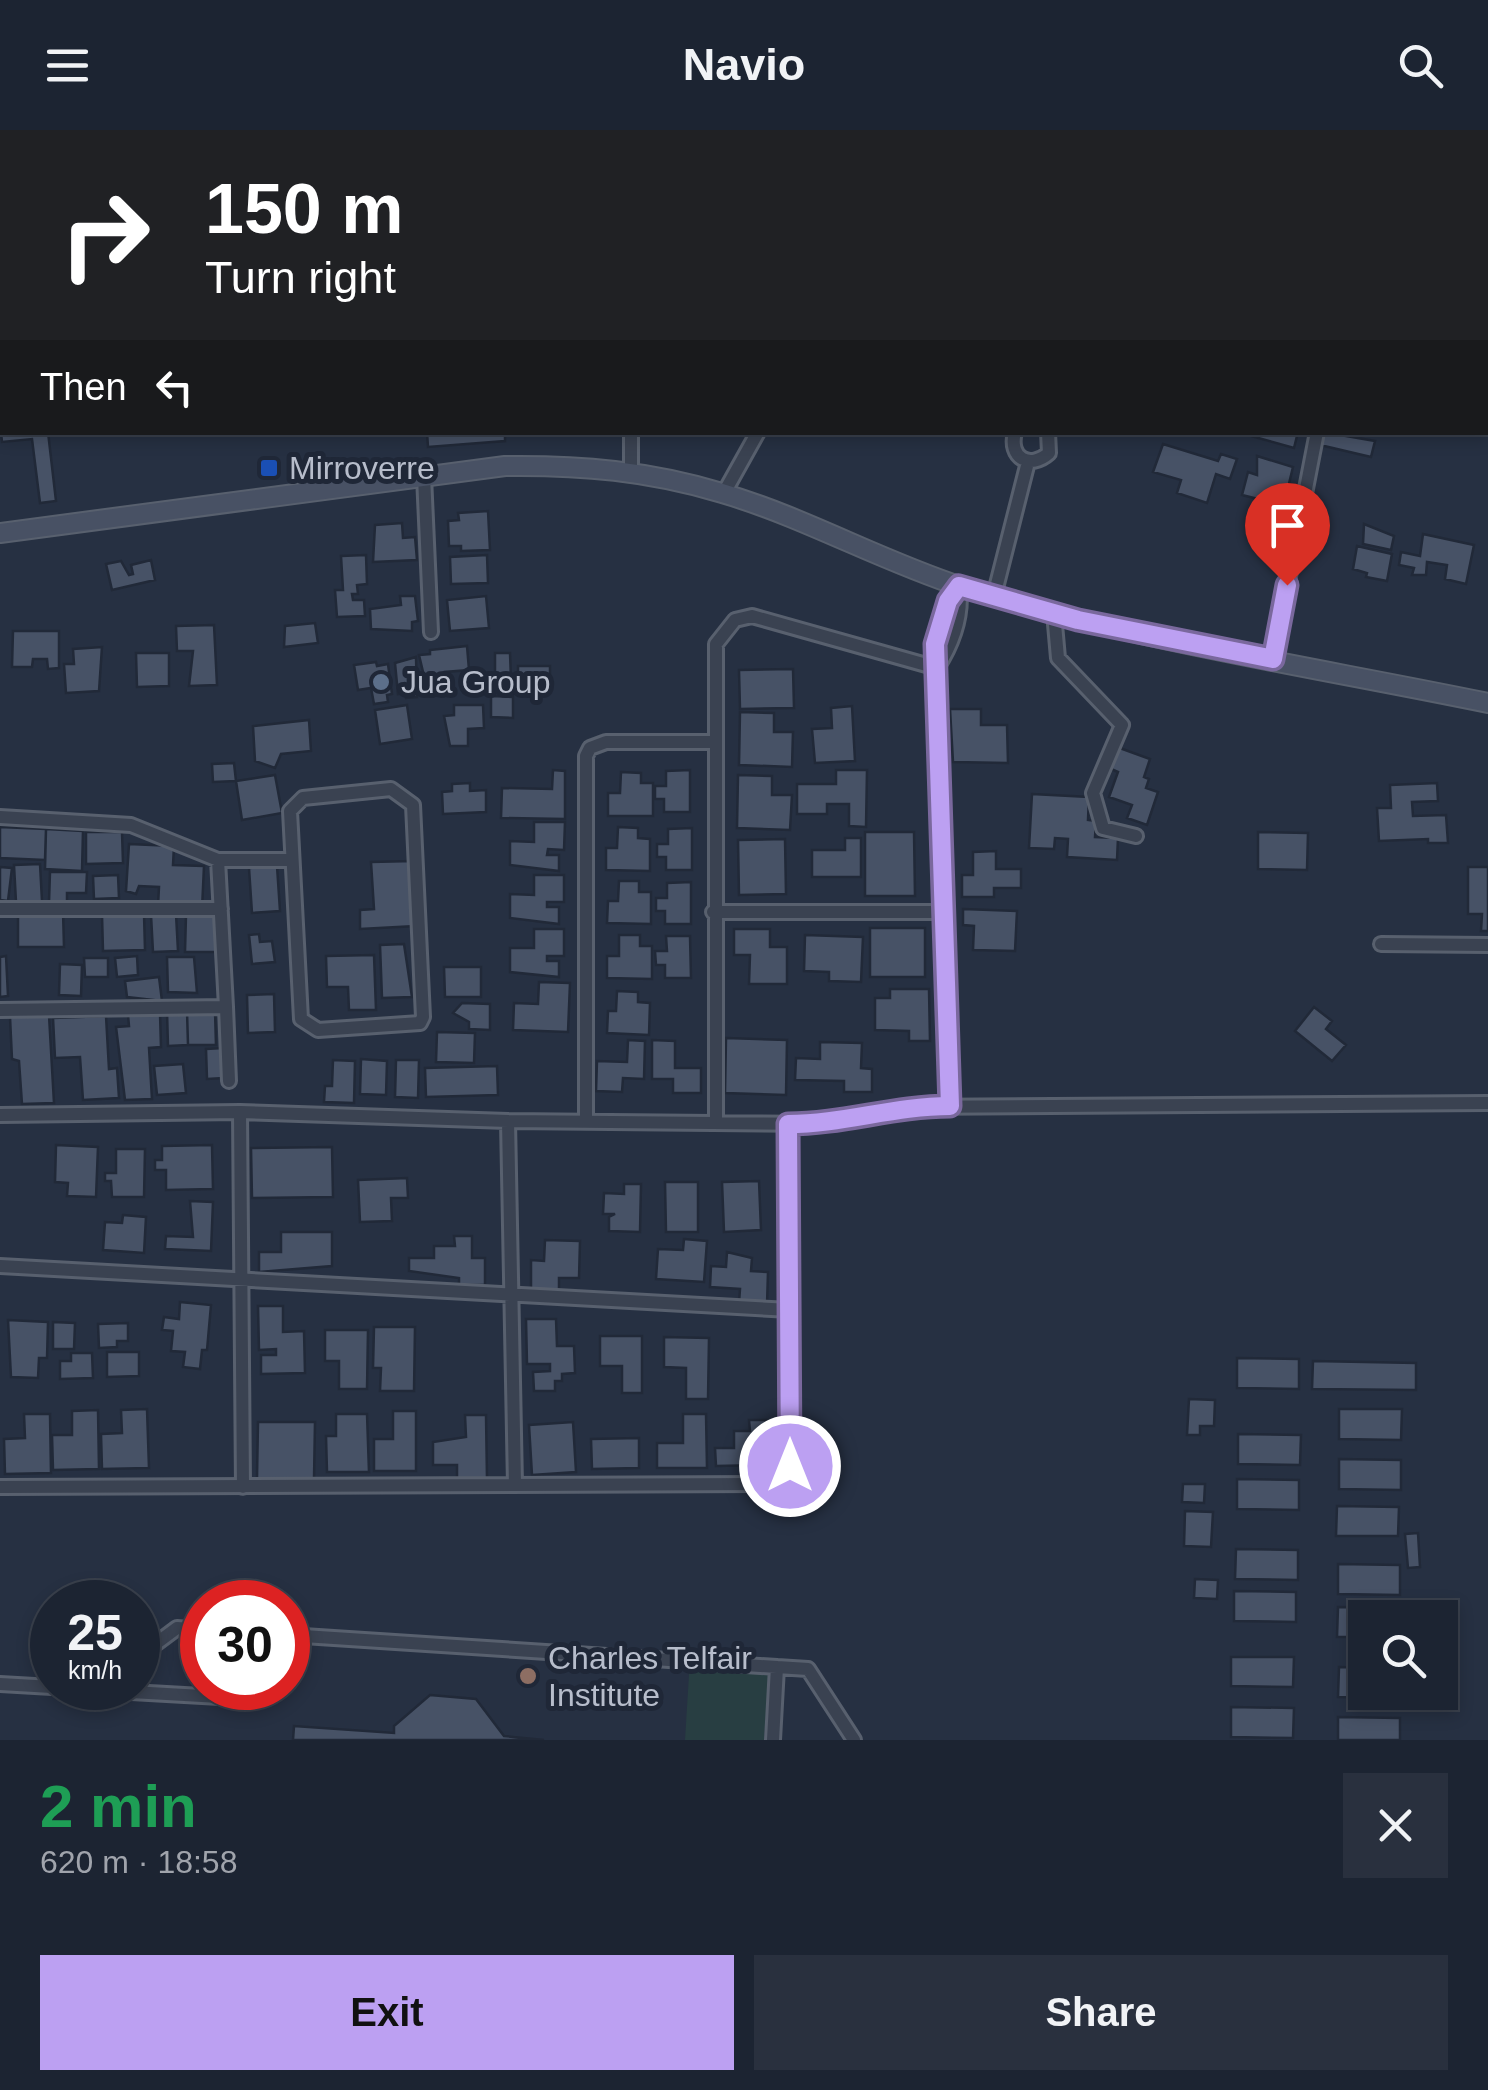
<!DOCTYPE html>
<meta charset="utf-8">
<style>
:root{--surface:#1c2432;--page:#29303e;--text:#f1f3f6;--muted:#a0a4ac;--line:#3a414d;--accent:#bca0f2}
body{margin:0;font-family:Arial,sans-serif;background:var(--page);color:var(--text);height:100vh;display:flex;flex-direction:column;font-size:38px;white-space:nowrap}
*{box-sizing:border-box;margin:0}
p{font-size:32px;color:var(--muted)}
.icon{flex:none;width:55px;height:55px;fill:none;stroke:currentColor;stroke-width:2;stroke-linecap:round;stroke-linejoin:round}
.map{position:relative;height:1610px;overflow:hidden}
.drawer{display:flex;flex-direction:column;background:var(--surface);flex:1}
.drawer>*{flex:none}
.banner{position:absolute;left:0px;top:0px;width:1490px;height:305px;box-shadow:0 5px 15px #0003,0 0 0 2px var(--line);background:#202124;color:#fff;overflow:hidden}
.controls{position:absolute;left:1348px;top:1470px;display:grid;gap:20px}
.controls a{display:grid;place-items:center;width:110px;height:110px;border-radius:0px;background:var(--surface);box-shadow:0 5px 15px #0003,0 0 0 2px var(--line);font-size:50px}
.speed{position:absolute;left:30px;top:1450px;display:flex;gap:20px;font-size:50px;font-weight:700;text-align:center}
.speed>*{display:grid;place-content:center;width:130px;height:130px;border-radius:50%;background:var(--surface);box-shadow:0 5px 15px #0003,0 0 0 2px var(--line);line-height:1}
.speed small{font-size:25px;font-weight:400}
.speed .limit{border:15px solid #d22;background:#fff;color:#111}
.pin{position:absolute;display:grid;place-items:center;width:85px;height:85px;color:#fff;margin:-102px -42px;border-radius:50% 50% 50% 0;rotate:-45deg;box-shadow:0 0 10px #0007}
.pin .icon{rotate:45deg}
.me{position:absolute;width:110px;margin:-55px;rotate:0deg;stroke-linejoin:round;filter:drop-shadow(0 0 8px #0008)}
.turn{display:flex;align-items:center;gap:35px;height:210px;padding:0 40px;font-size:45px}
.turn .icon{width:130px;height:130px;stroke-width:2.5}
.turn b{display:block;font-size:70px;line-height:85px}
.then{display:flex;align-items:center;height:95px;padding:0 40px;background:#0003;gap:20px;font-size:38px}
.round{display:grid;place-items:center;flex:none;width:105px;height:105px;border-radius:0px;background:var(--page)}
.headline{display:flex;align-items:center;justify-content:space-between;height:170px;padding:0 40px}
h1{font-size:60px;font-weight:700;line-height:75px;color:#1e9e55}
.action{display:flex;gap:20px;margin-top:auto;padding:20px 40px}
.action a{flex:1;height:115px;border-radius:0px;background:var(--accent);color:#111;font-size:40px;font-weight:700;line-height:115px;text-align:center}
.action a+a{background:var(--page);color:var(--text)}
header{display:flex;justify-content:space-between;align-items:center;height:130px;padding:0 40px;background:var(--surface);font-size:45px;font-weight:700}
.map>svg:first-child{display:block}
.green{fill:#283e42}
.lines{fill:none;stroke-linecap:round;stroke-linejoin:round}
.stream{stroke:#3b4c6a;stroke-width:5}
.building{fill:#475266;stroke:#212938;stroke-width:2.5}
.minor-casing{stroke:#58606e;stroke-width:18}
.secondary-casing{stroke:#58606e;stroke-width:22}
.minor{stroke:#3a4251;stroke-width:12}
.secondary{stroke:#485164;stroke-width:18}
.route-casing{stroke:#7a689d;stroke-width:25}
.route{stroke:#bca0f2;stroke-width:18}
.transit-dot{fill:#1a4fb4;stroke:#1f2737;stroke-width:4}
.service-dot{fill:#5c6f8a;stroke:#1f2737;stroke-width:4}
.education-dot{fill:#8d6e63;stroke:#1f2737;stroke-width:4}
.labels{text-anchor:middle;stroke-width:10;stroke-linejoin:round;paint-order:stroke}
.poi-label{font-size:32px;fill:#b7bdcb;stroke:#1f2737;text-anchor:start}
</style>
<header><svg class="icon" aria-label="menu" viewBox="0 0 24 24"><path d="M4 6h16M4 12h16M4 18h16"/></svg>Navio<svg class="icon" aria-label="search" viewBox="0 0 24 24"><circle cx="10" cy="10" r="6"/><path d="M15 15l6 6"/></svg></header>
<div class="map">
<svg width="1488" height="1610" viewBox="0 0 1488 1610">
<rect width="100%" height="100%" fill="#263042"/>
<path class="green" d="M690,1528L770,1534L764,1610H685Z"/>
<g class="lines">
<path class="stream" d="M1011,0L1013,2
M1297,2L1298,0"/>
</g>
<path class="building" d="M0,292L2,302H48L56,371L40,373L32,309L2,312Z
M427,302H505V311L428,317Z
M1237,302H1298L1294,318Z
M1323,302L1375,311L1371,327L1320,315Z
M1163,314L1218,331L1221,324L1237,329L1230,349L1216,344L1207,373L1177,363L1181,350L1153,342Z
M1257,326L1293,337L1285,370L1264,363L1262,370L1242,365L1248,342L1257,345Z
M488,381L490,420L461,421V416H449L448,391L459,390L458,383Z
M402,393L403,408L415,407L417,430L373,432L375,395Z
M1364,394L1394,406L1391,420L1363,414Z
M1423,404L1474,415L1466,454L1445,449L1447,435L1427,432L1426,445H1412L1414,438L1399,435L1401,422L1420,426Z
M1357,416L1392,424L1387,451L1366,447L1367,443L1353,439Z
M366,425L367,454L357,455L358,464H352L353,470H364L365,486L337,487L335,460H343L341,426Z
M487,425L488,453L451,454L450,427Z
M151,430L155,450L112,460L106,434L121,431L129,445L133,444L131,435Z
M400,466H415L418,491L412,492V501L371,499L370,479L401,475Z
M486,466L489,498L450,501L447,470Z
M315,493L318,513L284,517L285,496Z
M214,495L217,555L189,556L193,521H177L176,496Z
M13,501H59V538L48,539L47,529H33L32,537H12Z
M467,516L469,540L445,542L447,561L428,563L419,525L430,524V520Z
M102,517L99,561L66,563L64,534H74L73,519Z
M136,523H169V556L137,557Z
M495,523H510L511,550H495Z
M416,527L417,567L406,568L405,563L398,564L395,533Z
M376,532L377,536L388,534L392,564L387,565L388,572L374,574L371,558L358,560L354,535Z
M518,536H550V550H518Z
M793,539L794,578L740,579L739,540Z
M491,566L513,567V588L491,587Z
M407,575L412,609L380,614L375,580Z
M454,575H483L484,598L468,599V616H450L444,586L454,585Z
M852,576L855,631L815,633L812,599L832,598L831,578Z
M950,579H981V595H1007L1008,633L953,632Z
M740,582L774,583V602H793L792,637L739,635Z
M309,590L311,621L281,624L275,638L255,631L253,596Z
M1117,617L1150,629L1144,647L1149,649L1146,658L1158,662L1147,695L1127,688L1132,675L1109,667L1118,642L1109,638Z
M234,633L236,651L213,652L212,634Z
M553,640L565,641V689L501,688L502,658L552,659Z
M690,640V682H664V669H655V656H666V641Z
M836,640H867L866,697L849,696V674H827V684H797V654H836Z
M621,642L641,643V653H653V686H608V663H620Z
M275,645L282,683L242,690L236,651Z
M738,645L772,646V665H792L790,700L737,698Z
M470,653V661L486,660V682L443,684L442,662L452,661V654Z
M1437,653L1438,671L1412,672L1413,686L1446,685L1448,713H1428V709L1379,711L1377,678H1391L1390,655Z
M1032,664L1089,667L1088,690L1096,691L1095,707L1118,708L1117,730L1067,727L1068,709L1055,708L1054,719L1029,718Z
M534,692H565L564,720L548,719L547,725H559V741L510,735V711L534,712Z
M0,697L46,699L45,730L0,728Z
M618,697L638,698V708L650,709V741L606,740V718H617Z
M692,698V740H666V727H657V714H668V699Z
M46,699L83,701L82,741L45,739Z
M86,702H122L123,733L86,734Z
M865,702H914L915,766H865Z
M1258,702L1308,703L1307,740L1258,739Z
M845,708H861V747H812V720H845Z
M785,709L786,764L739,765L738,710Z
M129,714L174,716L173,735L204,736L202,779L158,776L159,757L139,756L136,764L126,761Z
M996,721V739H1021V758H994V767H962V745H973V722Z
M413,731L416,796L360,799V780L374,779L371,732Z
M40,734L42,771L16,772L14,735Z
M277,736L280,781L252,783L249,738Z
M0,737L12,738L8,771L0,770Z
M1468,737H1488V801H1481L1482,784H1468Z
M50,742H87L86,763H67V773H49Z
M118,745L119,768L94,769L93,746Z
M534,745H564V772H547V777H559V794L510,788V764L534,765Z
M619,751H639V762H651V794L607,793L608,771H618Z
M691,752V794H665V781H656V768H667V753Z
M963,779L1017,781L1015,821L973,820L974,796L963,795Z
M63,781L64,817H18V782Z
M144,784L145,820L103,821L102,785Z
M176,784L178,821L153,822L151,785Z
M186,785L215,787L216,822H185Z
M870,798H925V847H870Z
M534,799H564V826H547V831H559V847L510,842V818H534Z
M734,799H770V817H787V854H749L750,825H734Z
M259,804L260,812L272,811L275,832L252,834L249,805Z
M619,805H640V816H652V849L607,848V826H619Z
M805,805L863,807L861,852L829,851V842L804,841Z
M666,806H690L691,848H665V835H656L655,821H667Z
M404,814L412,867L382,868L380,815Z
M374,825L376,880H349L348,857H327L326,826Z
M6,826L8,866L0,867V827Z
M137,826L138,845L117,847L115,828Z
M167,827H194L197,863L168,862Z
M84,828H108V847H85Z
M60,834L82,835L81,866L59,865Z
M444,837H481V867H445Z
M159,847L162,871L127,867L125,851Z
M539,852L570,853L568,902L513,900L514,873L538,874Z
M890,859H929L930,911H909V901L875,900V868H890Z
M617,861L638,862V872L650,873L649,905L607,903L608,881H616Z
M274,864L275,902L248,903L247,865Z
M462,873L490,874V900L469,899V892L453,883Z
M1314,877L1332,891L1326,899L1346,915L1332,931L1295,901Z
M167,881H187L188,915L168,916Z
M187,881H215L216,915H188Z
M160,883L161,917L149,918L152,969L125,970L116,897L129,896L128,885Z
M49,885L54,973L22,974L19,931L12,929L10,887Z
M106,886L109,939L117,938L119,968L83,970L80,927L55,928L53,888Z
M437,902L475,903L474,933L436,932Z
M726,908L787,910L786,965L725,963Z
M628,910L645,911L644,949L623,948L622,962L596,961L597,931L627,932Z
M652,910L675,911V938H701V963H673V949H652Z
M820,912L862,913L861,938L872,939V962H844V951L795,950L796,928L820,929Z
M223,918L224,948L207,949L206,919Z
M361,929L387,931L386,965L360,964Z
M333,930L355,931L354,973L324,972L325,956H332Z
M396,930H419L418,968L395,967Z
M183,934L186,963L157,965L154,936Z
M497,936L498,965L426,967L425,938Z
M56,1015L98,1017L96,1067L67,1066L68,1053L55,1052Z
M212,1015L213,1059L166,1060V1040H155V1030H162V1016Z
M332,1017L333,1067L252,1068L251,1018Z
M116,1019H145L144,1067H112L111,1051H105V1043H116Z
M407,1048L408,1068H391L392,1091L360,1092L358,1050Z
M759,1051L761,1100L724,1102L722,1052Z
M665,1052H698V1102H666Z
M624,1054H641L640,1102L609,1101V1087L615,1084H603L604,1063L624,1064Z
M190,1071L213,1072L211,1121L165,1119L166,1106L193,1107Z
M123,1085L146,1087L144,1123L103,1120L105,1092L122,1093Z
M281,1102H332V1136L259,1142V1122H281Z
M454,1106H472V1128H485V1155H459V1148L409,1141V1128H434V1116H455Z
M684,1109L707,1111L704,1152L656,1149L658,1119L683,1120Z
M545,1110L580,1111L579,1148H559V1161L531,1160V1130L544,1131Z
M727,1122L752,1128L751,1141L768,1142L767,1175L739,1173L740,1159L710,1157L711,1136L726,1137Z
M180,1172L211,1175L207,1220H202L200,1239L183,1237L185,1222L171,1221L173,1201L162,1200L164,1187L179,1189Z
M258,1176H283V1202L304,1201L305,1243L261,1244V1225H276V1219L259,1220Z
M526,1189H556L557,1216H574L575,1243L562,1244V1251H555V1261H534L533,1242L550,1241V1234H527Z
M8,1190L48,1192L47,1228H39L38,1248L11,1247Z
M53,1192L75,1193L74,1219H53Z
M128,1193V1211H117V1217L99,1218L98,1194Z
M374,1197H415L414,1261H380L381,1238H373Z
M325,1200H368L367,1259H339V1231H325Z
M600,1206H642V1263H622V1236H600Z
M664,1207L709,1208L708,1269H686V1238L664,1237Z
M107,1222H139V1246L107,1247Z
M71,1223H92L93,1248L60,1249V1231H71Z
M1237,1228L1299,1229V1259L1237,1258Z
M1313,1231L1416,1233V1260L1312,1259Z
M1189,1269L1215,1270L1214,1296H1200V1305H1187Z
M147,1279L149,1338L102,1339L101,1304L122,1303L121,1280Z
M1339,1279H1402L1401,1310L1339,1309Z
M98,1280L99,1339L53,1340L52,1305H72V1281Z
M393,1281H416V1341H374V1309H393Z
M24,1284H50L51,1343L5,1344L4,1309L25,1308Z
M336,1284H367L369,1342H327L326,1306H336Z
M683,1284H706L707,1338H657V1313H683Z
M465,1285H486L487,1349H457V1335H433V1312L466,1307Z
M749,1290H766L767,1335L716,1336L715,1318H734V1301H750Z
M258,1292H315L314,1349L257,1348Z
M573,1292L576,1342L532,1345L529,1295Z
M1238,1304L1301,1305L1300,1335L1238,1334Z
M639,1308V1338L592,1339L591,1309Z
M1339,1329L1401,1330V1360L1339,1359Z
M1237,1349L1299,1350V1380L1237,1379Z
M1183,1354H1205L1204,1373L1182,1372Z
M1337,1376L1399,1377L1398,1406H1336Z
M1185,1381L1213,1382L1211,1417L1184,1416Z
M1418,1403L1420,1437L1408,1438L1405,1404Z
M1236,1419L1298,1420V1450L1235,1449Z
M1338,1434L1400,1435V1465L1338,1464Z
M1195,1449L1218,1450L1217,1469L1194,1468Z
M1234,1461L1296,1462V1492L1234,1491Z
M1338,1477L1400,1478L1399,1488H1365V1507H1337Z
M1231,1527H1294L1293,1557L1231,1556Z
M1339,1537L1365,1538V1562H1401V1568L1338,1567Z
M430,1565L476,1569L504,1606L544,1610H293L294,1596L394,1603V1596Z
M1231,1577L1294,1578L1293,1608L1231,1607Z
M1338,1587L1400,1588V1610H1338Z"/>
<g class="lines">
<g class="minor-casing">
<path id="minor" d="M625,0V2
M1475,0V2
M775,2L777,0
M1488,74V77
M1488,113V112
M631,302V341
M1015,302C1008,328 1030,340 1049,323L1048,302
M424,346L431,502
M724,363L758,302
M994,466L1028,332
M1054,483L1058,528L1122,595L1093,663L1103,698L1136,706
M1273,529L1317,302
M937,538C953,513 963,485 959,456
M391,659L413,675L423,887L420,893L318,900L301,889L290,681L303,668Z
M0,687L131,695L218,730H292
M0,779H221
M713,782H942
M1381,814L1488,815
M226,877L229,951
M0,880L226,877L218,730
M949,976L935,514L947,471L959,456
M240,982L243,1357
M0,985L240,982L508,991L828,994L905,977L1488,973
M508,991L515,1355
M586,992V626L590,618L606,612H714
M716,993V514L735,490L752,486L937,538
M0,1136L790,1180
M0,1357L776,1354L790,1336L788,994
M288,1505L777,1537L773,1610
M138,1527L177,1498L202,1500
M777,1537L808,1539L854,1610
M0,1554L52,1557
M60,1558L220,1567"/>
</g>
<g class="secondary-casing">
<path id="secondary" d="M0,403L505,336C580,335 650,341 722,363C804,387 881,431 962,457C1133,510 1313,537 1488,573"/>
</g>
<use href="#minor" class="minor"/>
<use href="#secondary" class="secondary"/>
</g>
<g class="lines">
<g class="route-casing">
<path id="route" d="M790,1336L788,994C843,994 894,976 950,976L935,514L948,471L959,456L1078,490L1273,529L1287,455"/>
</g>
<use href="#route" class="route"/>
</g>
<rect class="transit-dot" x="259" y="328" width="20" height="20" rx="5"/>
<circle class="service-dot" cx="381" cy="552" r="10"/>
<circle class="education-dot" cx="528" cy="1546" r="10"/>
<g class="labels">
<g class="poi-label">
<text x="289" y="349">Mirroverre</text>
<text x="401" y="563">Jua Group</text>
<text x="548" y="1539">Charles Telfair<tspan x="548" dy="37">Institute</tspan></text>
</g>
</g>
</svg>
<div class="controls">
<a><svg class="icon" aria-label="search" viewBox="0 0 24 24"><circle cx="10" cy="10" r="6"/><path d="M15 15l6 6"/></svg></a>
</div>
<div class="speed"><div>25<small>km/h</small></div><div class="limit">30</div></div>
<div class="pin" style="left:1287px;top:455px;background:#d93025"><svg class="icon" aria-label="arrive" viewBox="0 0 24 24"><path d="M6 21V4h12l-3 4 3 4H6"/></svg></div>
<svg class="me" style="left:790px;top:1336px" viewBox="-20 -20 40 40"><circle r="17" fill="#bca0f2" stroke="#fff" stroke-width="3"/><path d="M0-11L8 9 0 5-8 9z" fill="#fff"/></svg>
<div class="banner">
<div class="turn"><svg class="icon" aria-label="right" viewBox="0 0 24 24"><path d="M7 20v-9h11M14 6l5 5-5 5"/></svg><div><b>150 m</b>Turn right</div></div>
<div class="then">Then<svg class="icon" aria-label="left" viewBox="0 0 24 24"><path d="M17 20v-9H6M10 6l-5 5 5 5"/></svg></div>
</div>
</div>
<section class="drawer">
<div class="headline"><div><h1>2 min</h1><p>620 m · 18:58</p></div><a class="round"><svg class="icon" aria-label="close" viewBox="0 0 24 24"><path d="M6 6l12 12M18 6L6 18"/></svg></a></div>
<div class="action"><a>Exit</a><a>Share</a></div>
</section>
